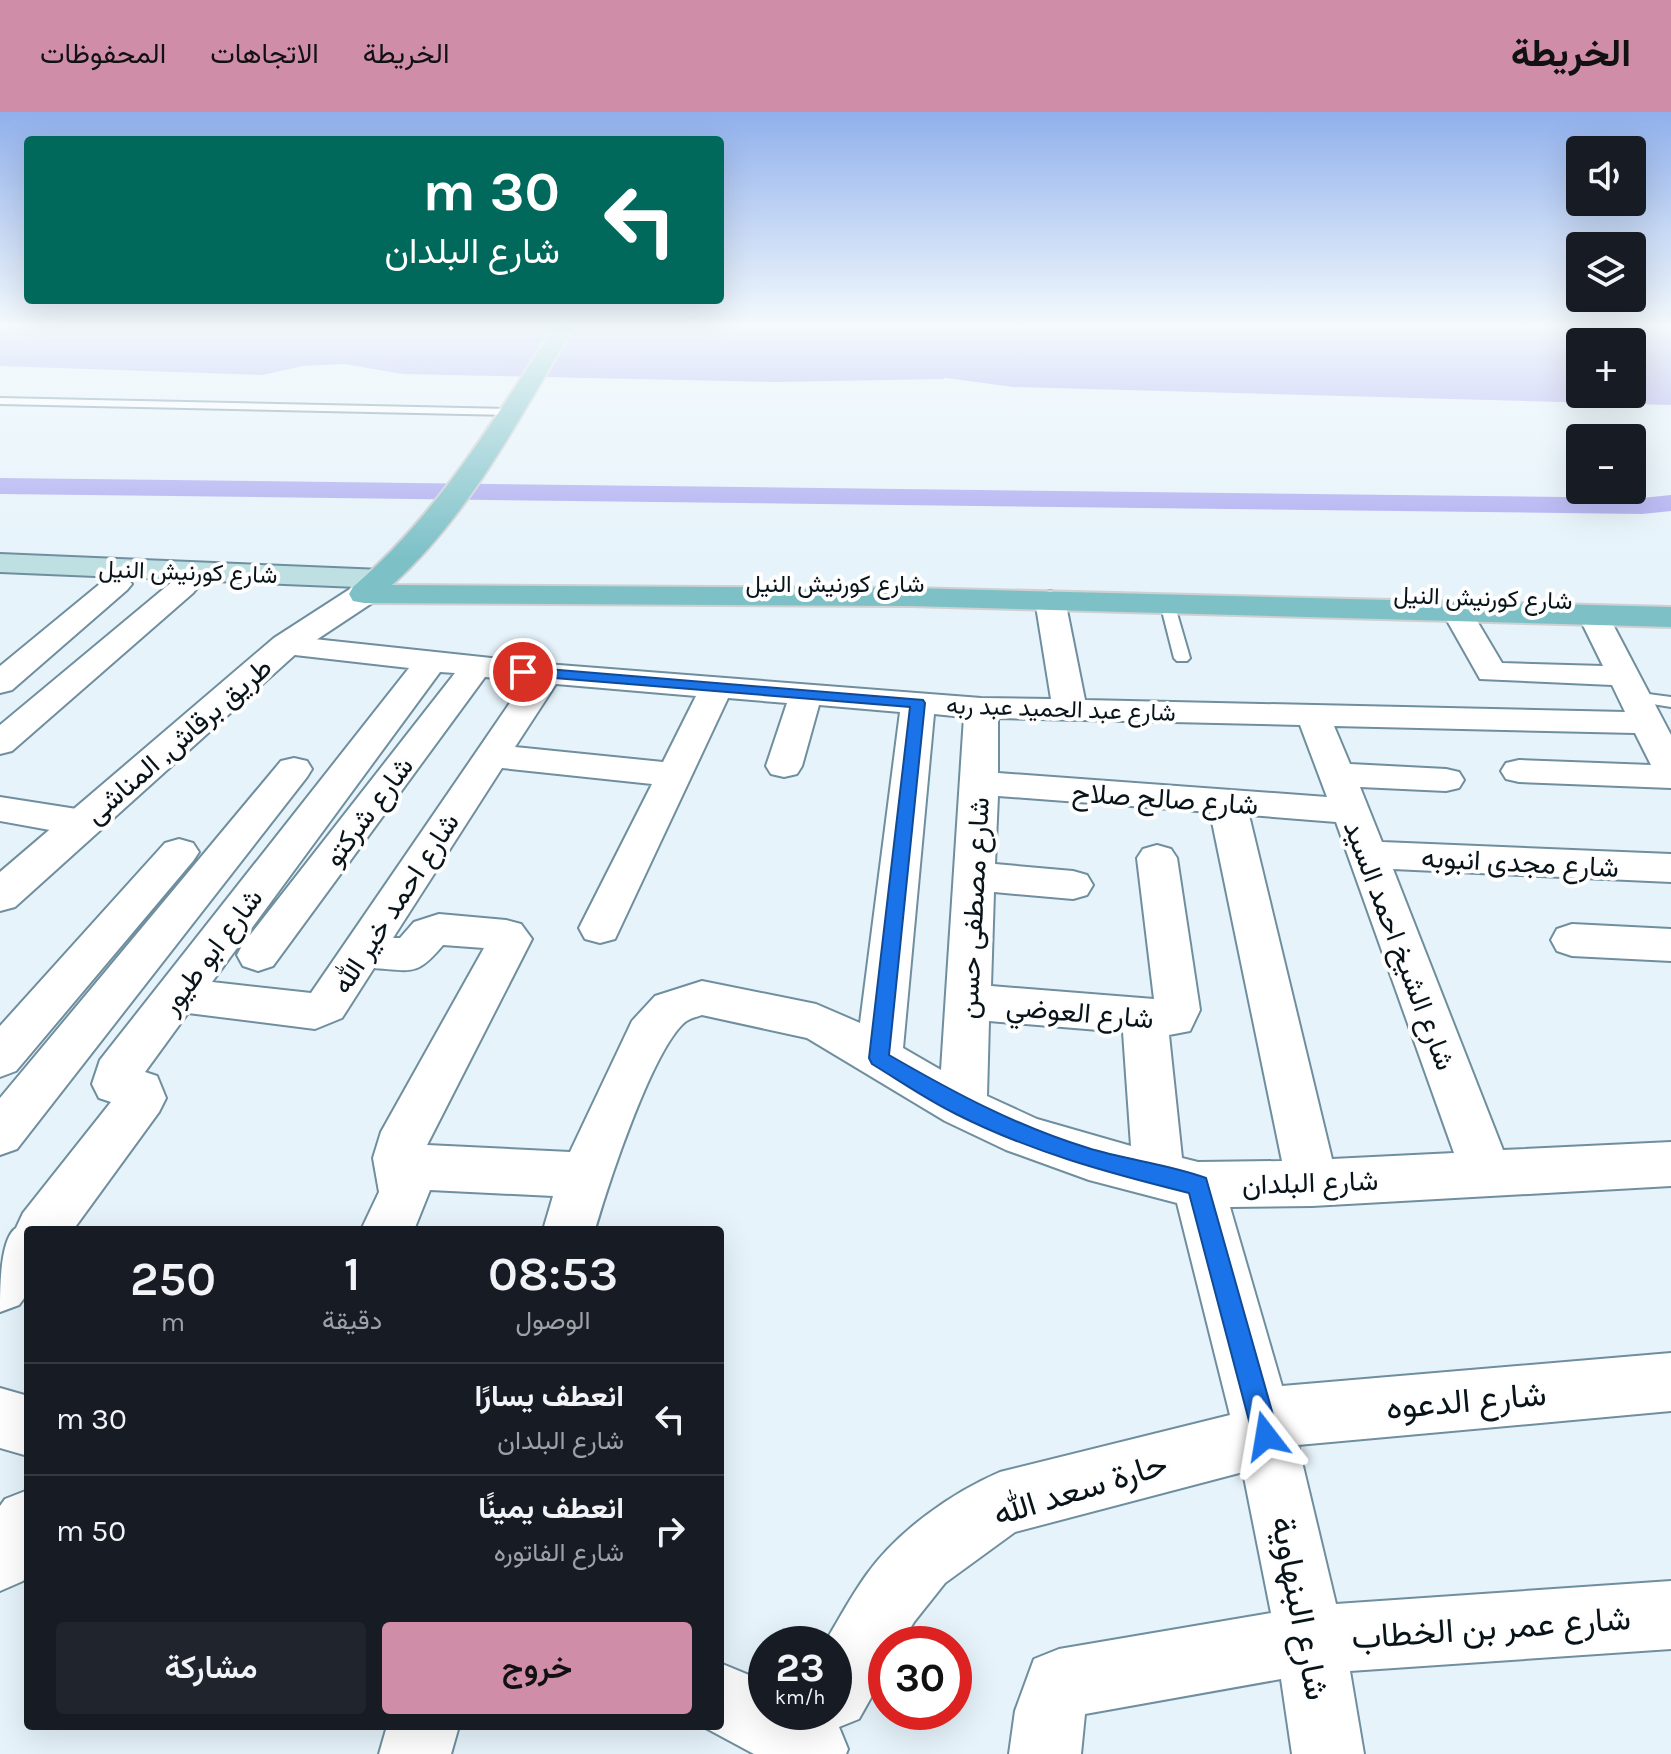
<!DOCTYPE html>
<html lang="ar">
<meta charset="utf-8">
<style>
:root{--surface:#171b24;--page:#20242c;--text:#f1f3f6;--muted:#9ea1a6;--line:#363941;--accent:#d08da8}
body{margin:0;font-family:Karla,Vazirmatn,sans-serif;background:var(--page);color:var(--text);direction:rtl;height:100vh;display:flex;flex-direction:column;font-size:30px;white-space:nowrap}
*{box-sizing:border-box;margin:0}
p{font-size:26px;color:var(--muted)}
.icon{flex:none;width:44px;height:44px;fill:none;stroke:currentColor;stroke-width:2;stroke-linecap:round;stroke-linejoin:round}
.map{position:relative;flex:1;overflow:hidden;direction:ltr}
.sheet{position:absolute;left:24px;top:1114px;width:700px;height:504px;display:flex;flex-direction:column;background:var(--surface);border-radius:8px;box-shadow:0 8px 32px #0002;direction:rtl}
.sheet>*{flex:none}
.hud{position:absolute;left:24px;top:24px;width:700px;height:168px;border-radius:8px;box-shadow:0 8px 32px #0002;direction:rtl;background:#00695c;color:#fff;overflow:hidden}
.controls{position:absolute;left:1566px;top:24px;display:grid;gap:16px}
.controls a{display:grid;place-items:center;width:80px;height:80px;border-radius:8px;background:var(--surface);box-shadow:0 8px 32px #0002;font-size:40px}
.speed{position:absolute;left:748px;top:1514px;display:flex;gap:16px;font-size:40px;font-weight:700;text-align:center}
.speed>*{display:grid;place-content:center;width:104px;height:104px;border-radius:50%;background:var(--surface);box-shadow:0 8px 32px #0002;line-height:1}
.speed small{font-size:20px;font-weight:400}
.speed .limit{border:12px solid #d22;background:#fff;color:#111}
.pin{position:absolute;display:grid;place-items:center;width:68px;height:68px;color:#fff;margin:-34px;border:4px solid #fff;border-radius:50%;box-shadow:0 2px 8px #0007}
.me{position:absolute;width:88px;margin:-44px;rotate:346deg;stroke-linejoin:round;filter:drop-shadow(0 0 6px #0008)}
.turn{display:flex;align-items:center;gap:28px;height:168px;padding:0 32px;font-size:36px}
.turn .icon{width:104px;height:104px;stroke-width:2.5}
.turn b{display:block;font-size:56px;line-height:68px}
.eta{display:flex;justify-content:space-evenly;align-items:center;height:136px;text-align:center}
.eta b{font-size:48px;font-weight:600;line-height:56px}
.primary-button{display:flex;gap:16px;margin-top:auto;padding:16px 32px}
.primary-button a{flex:1;height:92px;border-radius:8px;background:var(--accent);color:#111;font-size:32px;font-weight:600;line-height:92px;text-align:center}
.primary-button a+a{background:var(--page);color:var(--text)}
ul{padding:0;list-style:none}
li{display:flex;align-items:center;gap:24px;height:112px;padding:0 32px;border-top:2px solid var(--line)}
li div{flex:1}
li b{display:block;font-size:30px}
li em{font-style:normal}
header{display:flex;align-items:center;gap:48px;box-sizing:border-box;height:112px;padding:0 40px;background:var(--accent);color:#111}
header strong{font-size:38px}
nav{display:flex;gap:44px;margin-inline-start:auto;font-size:28px}
.map>svg:first-child{display:block}
.water{fill:#adaaf1;fill-rule:evenodd}
.lines{fill:none;stroke-linecap:round;stroke-linejoin:round}
.canal{fill:#adaaf1;fill-rule:evenodd}
.service-casing{stroke:#6f8e9e;stroke-width:4}
.minor-casing{stroke:#6f8e9e;stroke-width:4}
.tertiary-casing{stroke:#6f8e9e;stroke-width:4}
.secondary-casing{stroke:#6f8e9e;stroke-width:4}
.primary-casing{stroke:#ced0d1;stroke-width:4}
.service{fill:#fff;fill-rule:evenodd}
.minor{fill:#fff;fill-rule:evenodd}
.tertiary{fill:#fff;fill-rule:evenodd}
.secondary{fill:#bee0e3;fill-rule:evenodd}
.primary{fill:#7dc1c7;fill-rule:evenodd}
.route{fill:#1a73e8;stroke:#114b97;stroke-width:2}
.labels{text-anchor:middle;stroke-width:8;stroke-linejoin:round;paint-order:stroke}
.far-street-label{font-size:24px;fill:#08141a;stroke:#fefefe}
.street-label{font-size:28px;fill:#08141a;stroke:#fefefe}
.near-street-label{font-size:34px;fill:#08141a;stroke:#fefefe}
</style>
<header>
<strong>الخريطة</strong>
<nav><a>الخريطة</a><a>الاتجاهات</a><a>المحفوظات</a></nav>
</header>
<div class="map">
<svg width="1671" height="1642" viewBox="0 0 1671 1642">
<rect width="100%" height="100%" fill="#e6f3fa"/>
<path class="water" d="M0,215H1671V293L1013,275L947,266L859,261L348,252L303,254L262,263L0,254ZM1580,230H1632V282H1580Z"/>
<g class="lines">
<path class="canal" d="M322,237L403,250L776,258L943,255L954,261L943,267L776,270L403,262L315,247L312,243Z
M0,366L1642,386L1671,383V399L1642,402L0,382Z"/>
<g class="service-casing">
<path id="service" d="M0,286L510,297L515,300L510,303L0,292Z
M1167,487L1174,491L1190,546L1187,549H1177L1174,546L1160,491Z
M1633,580L1671,585V595L1627,588V582Z"/>
</g>
<g class="minor-casing">
<path id="minor" d="M117,463L127,466L132,472L127,478L12,578L0,581V554L107,466Z
M183,466L193,469L198,475L193,481L12,639L0,642V613L173,469Z
M1050,479L1060,482L1065,488L1085,588L1625,600L1612,573L1480,567L1441,498L1445,492L1456,489L1467,492L1502,551L1603,554L1578,503L1582,497L1593,494L1604,497L1608,503L1671,623V676L1519,670L1506,667L1501,659L1506,651L1519,648L1651,653L1635,621L1334,614L1350,652L1446,657L1459,660L1464,668L1459,676L1446,679L1360,675L1382,730L1671,742V770L1393,757L1503,1038L1671,1030V1074L1312,1094L1230,1095L1282,1274L1671,1241V1299L1298,1333L1336,1492L1671,1469V1537L1350,1559L1364,1642H1292L1281,1567L1085,1602L1081,1642H1009L1015,1599L1034,1547L1059,1537L1271,1501L1243,1360L1015,1420L945,1471L914,1510L901,1532H886V1559L859,1607L839,1615L848,1637L846,1642H754L702,1614H720V1551L766,1570V1600H834V1532H824C838,1509 851,1484 867,1462C898,1419 951,1381 1000,1360L1230,1303L1177,1091L1089,1068L1006,1038L945,1009L807,926L702,903C697,905 690,906 685,910C652,938 608,1073 595,1118H543L553,1084L430,1078L414,1118H361L379,1080L373,1046L381,1020L484,836L443,833C417,864 413,859 374,856L342,906L315,917L188,901L145,960L157,964L166,986L159,1000L73,1118H28V1181L19,1193L0,1200C0,1176 0,1127 16,1116L23,1101L111,990L99,986L92,972L100,948L409,556L286,542L275,540L270,533L275,526L286,524L546,552L981,586L1051,587L1035,488L1040,482ZM440,560L455,561L243,832L237,843L243,854L258,859L273,854L485,565L525,569L311,881L212,870ZM556,572L696,584L663,650L515,635ZM728,586L787,591L766,654L771,662L784,665L797,662L802,654L819,593L900,600L860,911L816,892L702,869L655,884L632,909L570,1040L427,1033L532,827L521,812L506,808L439,802L414,810L400,826H393L502,656L652,672L579,816L585,827L600,831L615,827ZM934,602L964,605L941,958L903,936ZM998,606L1300,613L1327,685L998,661ZM998,684L1210,700L1282,1049L1198,1050L1182,1046L1169,923L1190,919L1200,898L1177,746L1171,737L1157,733L1143,737L1137,746L1154,887L991,874L994,780L1073,787L1087,783L1093,773L1087,763L1073,759L995,752ZM1249,703L1336,710L1454,1041L1332,1047ZM989,909L1123,920L1131,1034L1037,1007L987,984Z
M294,646L307,649L312,657L307,665L17,1037L0,1043V986L281,649Z
M0,685L83,698L96,702L102,711L96,720L83,724L0,709Z
M179,727L193,731L199,740L193,749L16,959L0,965V914L165,731Z
M1572,812L1671,817V849L1572,844L1557,839L1551,828L1557,817Z
M0,1276L28,1284V1344L0,1336Z
M28,1378V1462L23,1469L0,1479V1394L5,1387Z
M387,1614H459L451,1642H379Z"/>
</g>
<g class="tertiary-casing">
<path id="tertiary" d="M364,473L375,475L379,482L375,489L298,540L15,795L0,799V760L274,526L353,475Z"/>
</g>
<g class="secondary-casing">
<path id="secondary" d="M0,442L382,458L393,461L397,467L393,473L382,476L0,460Z"/>
</g>
<g class="primary-casing">
<path id="primary" d="M554,215H574C520,304 471,402 392,473L911,476L1671,495V515L911,494L364,491L353,489L349,482L353,475C438,402 493,309 554,215Z"/>
</g>
<use href="#service" class="service"/>
<use href="#minor" class="minor"/>
<use href="#tertiary" class="tertiary"/>
<use href="#secondary" class="secondary"/>
<use href="#primary" class="primary"/>
</g>
<linearGradient id="sky" x2="0" y2="1"><stop stop-color="#90b0ec"/><stop offset="0.48" stop-color="#f4fafd"/><stop offset="1" stop-color="#f4fafd" stop-opacity="0"/></linearGradient>
<rect width="1671" height="445" fill="url(#sky)"/>
<path class="route" d="M523,555L923,588L925,591L889,943C953,980 1016,1014 1088,1036C1126,1048 1168,1052 1206,1066L1279,1324L1275,1333L1266,1337L1257,1333L1253,1324L1189,1081C1109,1061 1031,1040 956,1002C927,988 900,969 872,952L869,946L910,595L518,563V557Z"/>
<g class="labels">
<g class="far-street-label">
<text transform="translate(188 460) rotate(2)" y="8">شارع كورنيش النيل</text>
<text x="835" y="480">شارع كورنيش النيل</text>
<text transform="translate(1483 486) rotate(2)" y="8">شارع كورنيش النيل</text>
<text transform="translate(1061 597) rotate(2)" y="8">شارع عبد الحميد عبد ربه</text>
</g>
<g class="street-label">
<text transform="translate(178 628) rotate(-41)" y="10">طريق برقاش, المناشى</text>
<text transform="translate(1165 686) rotate(4)" y="10">شارع صالح صلاح</text>
<text transform="translate(368 699) rotate(-53)" y="10">شارع شركتو</text>
<text transform="translate(1520 750) rotate(3)" y="10">شارع مجدى انبوبه</text>
<text transform="translate(395 791) rotate(-57)" y="10">شارع احمد خير الله</text>
<text transform="translate(973 796) rotate(-87)" y="10">شارع مصطفى حسن</text>
<text transform="translate(1400 833) rotate(69)" y="10">شارع الشيخ احمد السيد</text>
<text transform="translate(211 839) rotate(-53)" y="10">شارع ابو طيور</text>
<text transform="translate(1080 900) rotate(5)" y="10">شارع العوضي</text>
<text transform="translate(1310 1070) rotate(-2)" y="10">شارع البلدان</text>
</g>
<g class="near-street-label">
<text transform="translate(1466 1288) rotate(-5)" y="12">شارع الدعوه</text>
<text transform="translate(1080 1376) rotate(-17)" y="12">حارة سعد الله</text>
<text transform="translate(1301 1496) rotate(79)" y="12">شارع البنهاوية</text>
<text transform="translate(1491 1515) rotate(-4)" y="12">شارع عمر بن الخطاب</text>
</g>
</g>
</svg>
<div class="controls">
<a><svg class="icon" aria-label="sound" viewBox="0 0 24 24"><path d="M4 9h4l5-4v14l-5-4H4zM17 9q2 3 0 6"/></svg></a>
<a><svg class="icon" aria-label="layers" viewBox="0 0 24 24"><path d="M12 4l9 5-9 5-9-5zM3 14l9 5 9-5"/></svg></a>
<a>+</a>
<a>−</a>
</div>
<div class="speed"><div>23<small>km/h</small></div><div class="limit">30</div></div>
<div class="pin" style="left:523px;top:560px;background:#d93025"><svg class="icon" aria-label="arrive" viewBox="0 0 24 24"><path d="M6 21V4h12l-3 4 3 4H6"/></svg></div>
<svg class="me" style="left:1266px;top:1324px" viewBox="-20 -20 40 40"><path d="M0-17L14 15 0 8-14 15z" fill="#1a73e8" stroke="#fff" stroke-width="4"/></svg>
<div class="hud">
<div class="turn"><svg class="icon" aria-label="left" viewBox="0 0 24 24"><path d="M17 20v-9H6M10 6l-5 5 5 5"/></svg><div><b>30 m</b>شارع البلدان</div></div>
</div>
<section class="sheet">
<div class="eta">
<div><b>08:53</b><p>الوصول</p></div>
<div><b>1</b><p>دقيقة</p></div>
<div><b>250</b><p>m</p></div>
</div>
<ul>
<li><svg class="icon" aria-label="left" viewBox="0 0 24 24"><path d="M17 20v-9H6M10 6l-5 5 5 5"/></svg><div><b>انعطف يسارًا</b><p>شارع البلدان</p></div><em>30 m</em></li>
<li><svg class="icon" aria-label="right" viewBox="0 0 24 24"><path d="M7 20v-9h11M14 6l5 5-5 5"/></svg><div><b>انعطف يمينًا</b><p>شارع الفاتوره</p></div><em>50 m</em></li>
</ul>
<div class="primary-button"><a>خروج</a><a>مشاركة</a></div>
</section>
</div>
